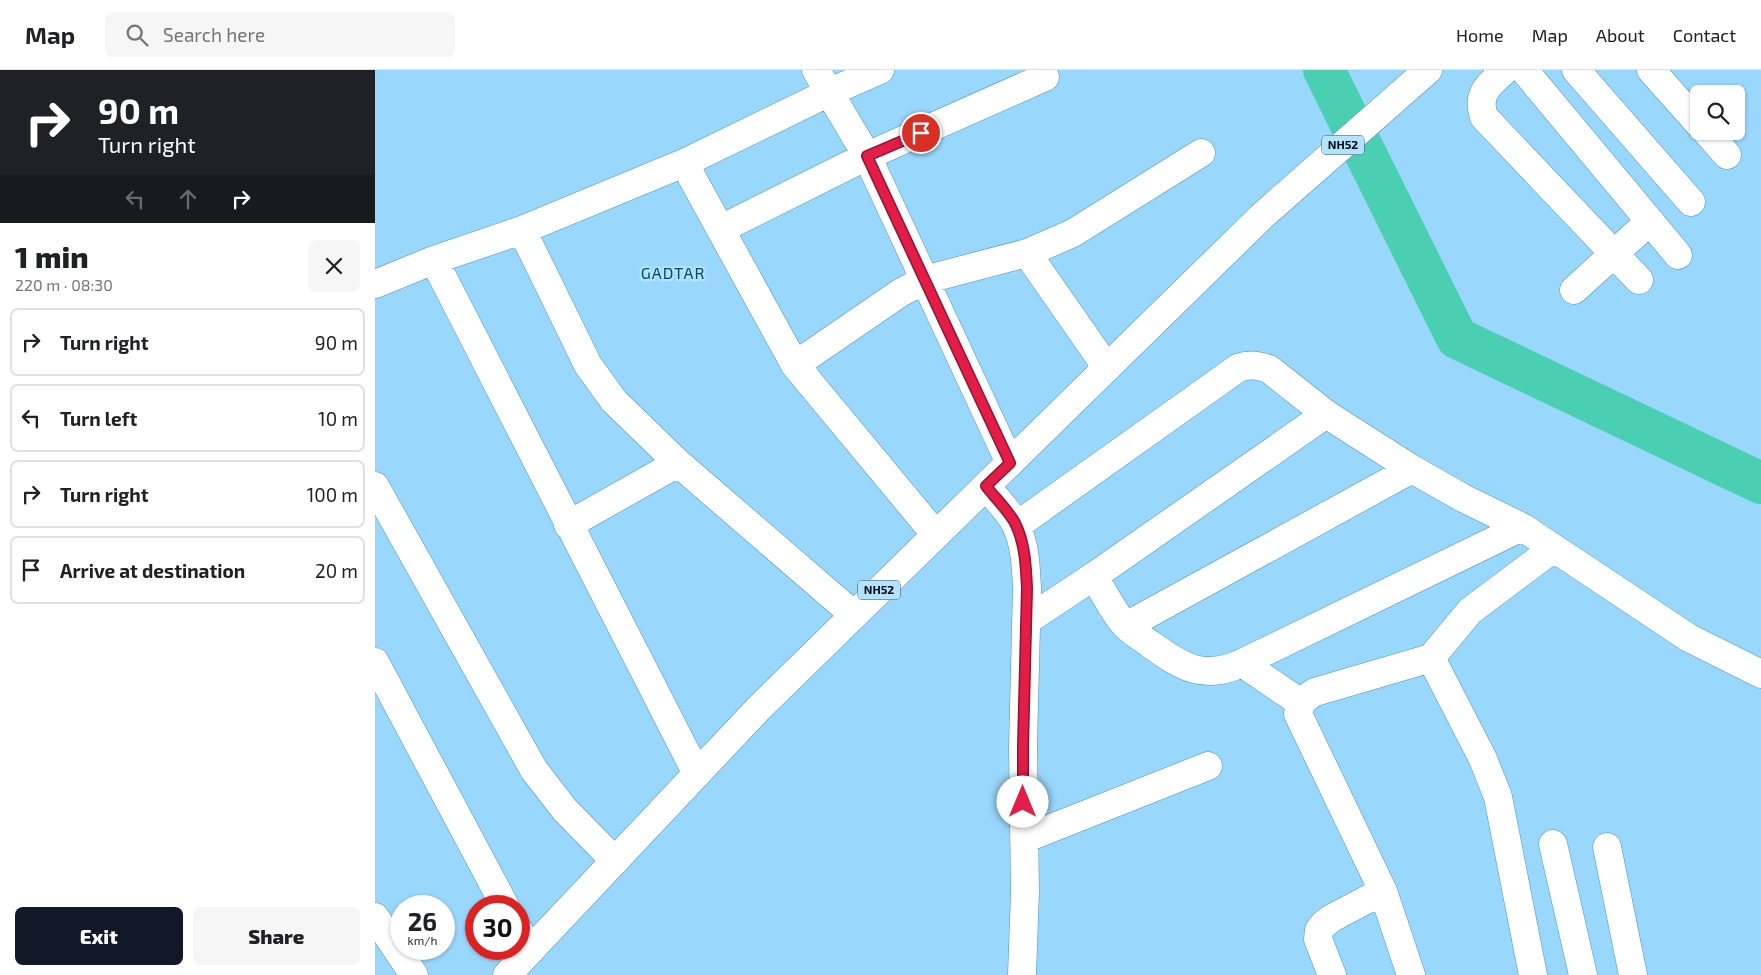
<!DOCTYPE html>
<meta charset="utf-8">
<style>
:root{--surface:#fff;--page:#f6f6f6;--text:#202124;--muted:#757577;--line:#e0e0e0;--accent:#111827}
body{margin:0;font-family:"Exo 2",sans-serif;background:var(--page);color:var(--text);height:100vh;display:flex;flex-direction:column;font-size:19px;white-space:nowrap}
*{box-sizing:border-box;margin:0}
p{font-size:16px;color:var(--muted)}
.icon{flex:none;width:28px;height:28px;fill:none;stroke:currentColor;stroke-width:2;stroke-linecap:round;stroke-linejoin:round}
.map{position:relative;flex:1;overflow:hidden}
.details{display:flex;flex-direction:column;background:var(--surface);width:375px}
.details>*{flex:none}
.hud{background:#202124;color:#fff;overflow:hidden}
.tools{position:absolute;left:1315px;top:15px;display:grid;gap:10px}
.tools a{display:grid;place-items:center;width:55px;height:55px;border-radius:8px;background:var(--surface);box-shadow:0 1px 4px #0004;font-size:25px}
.speed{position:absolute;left:15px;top:825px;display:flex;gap:10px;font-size:25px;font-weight:700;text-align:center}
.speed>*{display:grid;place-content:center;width:65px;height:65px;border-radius:50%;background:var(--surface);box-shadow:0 1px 4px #0004;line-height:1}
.speed small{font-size:12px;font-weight:400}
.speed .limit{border:8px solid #d22;background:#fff;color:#111}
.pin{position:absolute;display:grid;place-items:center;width:42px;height:42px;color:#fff;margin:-21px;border:2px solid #fff;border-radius:50%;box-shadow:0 1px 5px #0007}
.me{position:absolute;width:55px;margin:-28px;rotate:0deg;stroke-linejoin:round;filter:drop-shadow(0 0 4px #0008)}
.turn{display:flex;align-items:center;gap:18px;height:105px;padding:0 15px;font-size:22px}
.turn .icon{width:65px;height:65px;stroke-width:2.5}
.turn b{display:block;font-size:35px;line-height:42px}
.lanes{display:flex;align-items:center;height:48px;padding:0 15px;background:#0003;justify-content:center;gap:25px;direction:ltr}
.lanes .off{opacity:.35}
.round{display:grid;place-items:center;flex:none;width:52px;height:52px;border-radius:8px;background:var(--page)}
.overview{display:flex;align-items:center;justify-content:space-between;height:85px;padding:0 15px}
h1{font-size:30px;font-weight:800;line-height:38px}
.cta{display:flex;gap:10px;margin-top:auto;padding:10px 15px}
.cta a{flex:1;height:58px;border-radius:8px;background:var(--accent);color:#fff;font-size:20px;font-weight:800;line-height:58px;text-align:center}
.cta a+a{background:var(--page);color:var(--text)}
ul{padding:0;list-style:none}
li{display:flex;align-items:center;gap:15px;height:68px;margin:0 10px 8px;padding:0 5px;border:2px solid var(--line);border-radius:8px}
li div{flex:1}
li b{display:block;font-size:19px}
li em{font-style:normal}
header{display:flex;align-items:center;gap:30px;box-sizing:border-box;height:70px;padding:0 25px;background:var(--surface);border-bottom:1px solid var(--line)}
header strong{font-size:24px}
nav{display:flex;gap:28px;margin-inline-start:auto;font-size:18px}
.search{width:350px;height:45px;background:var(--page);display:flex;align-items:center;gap:12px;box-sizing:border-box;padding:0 18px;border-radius:8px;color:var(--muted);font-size:19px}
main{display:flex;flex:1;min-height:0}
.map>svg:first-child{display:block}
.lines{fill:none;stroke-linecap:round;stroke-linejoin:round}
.river{stroke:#4acfb2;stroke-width:42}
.minor-casing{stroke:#4694c0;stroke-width:29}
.highway-casing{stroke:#4694c0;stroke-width:29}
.minor{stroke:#fff;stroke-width:28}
.highway{stroke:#fff;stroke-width:28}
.route-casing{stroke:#92132f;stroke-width:12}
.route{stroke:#e11d48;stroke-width:9}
.labels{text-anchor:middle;stroke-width:4.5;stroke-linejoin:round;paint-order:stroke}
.shield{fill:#b5e2fe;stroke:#364f60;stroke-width:1}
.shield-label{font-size:12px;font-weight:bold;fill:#00101d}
.quarter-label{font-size:16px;letter-spacing:1px;fill:#024867;stroke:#b5e2fe}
</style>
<header>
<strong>Map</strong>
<div class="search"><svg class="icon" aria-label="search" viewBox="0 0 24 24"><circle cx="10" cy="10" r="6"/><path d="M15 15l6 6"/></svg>Search here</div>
<nav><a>Home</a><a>Map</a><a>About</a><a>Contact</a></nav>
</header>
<main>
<section class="details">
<div class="hud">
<div class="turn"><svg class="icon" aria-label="right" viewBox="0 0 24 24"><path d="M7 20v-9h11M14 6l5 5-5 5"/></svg><div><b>90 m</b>Turn right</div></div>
<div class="lanes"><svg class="icon off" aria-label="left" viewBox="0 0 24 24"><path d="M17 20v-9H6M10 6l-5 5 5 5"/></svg><svg class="icon off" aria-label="ahead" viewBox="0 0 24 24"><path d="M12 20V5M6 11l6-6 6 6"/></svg><svg class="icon" aria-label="right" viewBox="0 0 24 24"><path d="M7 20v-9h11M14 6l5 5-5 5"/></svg></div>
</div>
<div class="overview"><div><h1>1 min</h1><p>220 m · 08:30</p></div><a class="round"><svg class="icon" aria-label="close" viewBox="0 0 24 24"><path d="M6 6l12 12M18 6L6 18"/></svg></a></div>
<ul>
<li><svg class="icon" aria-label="right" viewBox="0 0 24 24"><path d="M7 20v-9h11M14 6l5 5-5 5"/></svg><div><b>Turn right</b></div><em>90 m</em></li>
<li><svg class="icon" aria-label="left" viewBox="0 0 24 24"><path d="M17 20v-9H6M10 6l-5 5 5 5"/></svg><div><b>Turn left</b></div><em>10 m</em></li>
<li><svg class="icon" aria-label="right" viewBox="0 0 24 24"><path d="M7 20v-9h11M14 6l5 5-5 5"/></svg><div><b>Turn right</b></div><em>100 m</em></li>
<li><svg class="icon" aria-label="arrive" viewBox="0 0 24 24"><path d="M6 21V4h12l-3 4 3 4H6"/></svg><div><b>Arrive at destination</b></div><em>20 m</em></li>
</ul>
<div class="cta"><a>Exit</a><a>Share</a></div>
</section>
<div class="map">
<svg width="1386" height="905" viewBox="0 0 1386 905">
<rect width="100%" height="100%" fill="#9ad7fc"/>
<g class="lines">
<path class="river" d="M949,0L1082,268L1386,413"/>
<g class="minor-casing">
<path id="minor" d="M441,0L492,86L635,393
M1130,0C1114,15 1101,23 1109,47L1264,210
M1149,0L1303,185
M1201,0L1316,132
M1276,0L1324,54
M1331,61L1352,85
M309,93L420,295L561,465
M346,159L492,86L670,7
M147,160L213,295L239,331L303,393L479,545
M652,183L732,298
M59,190L322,704
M0,214L59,190L147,160L309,93L455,22L505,0
M1199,220L1275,151
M420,295L525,223L549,210L652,183L698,163L826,83
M0,416L159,700L190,740L240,791
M611,416C620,428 633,440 640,453C650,473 651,496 652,518L648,676L650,822L647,905
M193,455L303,393
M641,456L863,298C874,294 882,295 894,299L951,344L1037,399L1088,428L1147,457L1314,568L1386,604
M719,506C728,521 738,542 750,555C757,562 767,568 775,574C807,597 829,611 867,593L1147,457
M651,551L719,506L951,344
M751,556L1037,399
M1056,588L1108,689L1123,727L1158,905
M0,592L130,836
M867,593L926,633
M649,769L833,696
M1178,774L1208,905
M1232,777L1258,905
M0,847L39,905
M144,861L154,881
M957,905L943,869L944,860L949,854L957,848L1008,821
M1036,905L1008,821L923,644C925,632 930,628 940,622L1056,588L1095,541L1179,478"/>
</g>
<g class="highway-casing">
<path id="highway" d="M132,905L383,639L887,146L1053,0"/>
</g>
<use href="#minor" class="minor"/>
<use href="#highway" class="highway"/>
</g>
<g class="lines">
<g class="route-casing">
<path id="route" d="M546,63L492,86L635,393L611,416C620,428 633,440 640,453C650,473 651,496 652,518L648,676V732"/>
</g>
<use href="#route" class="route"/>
</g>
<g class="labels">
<g class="shield">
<rect x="947" y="65.5" width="42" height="19" rx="4"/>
<rect x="483" y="510.5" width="42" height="19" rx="4"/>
</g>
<g class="shield-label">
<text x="968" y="79">NH52</text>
<text x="504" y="524">NH52</text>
</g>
<g class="quarter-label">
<text x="298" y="209">GADTAR</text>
</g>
</g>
</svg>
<div class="tools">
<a><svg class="icon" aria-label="search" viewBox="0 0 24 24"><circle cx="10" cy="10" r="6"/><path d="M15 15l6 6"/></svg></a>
</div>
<div class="speed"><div>26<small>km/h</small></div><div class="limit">30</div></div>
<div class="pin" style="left:546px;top:63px;background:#d93025"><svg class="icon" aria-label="arrive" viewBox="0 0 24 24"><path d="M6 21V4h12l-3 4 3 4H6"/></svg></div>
<svg class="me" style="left:648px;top:732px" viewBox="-20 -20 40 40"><circle r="19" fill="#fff"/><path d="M0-13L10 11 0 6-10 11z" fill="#e11d48"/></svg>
</div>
</main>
